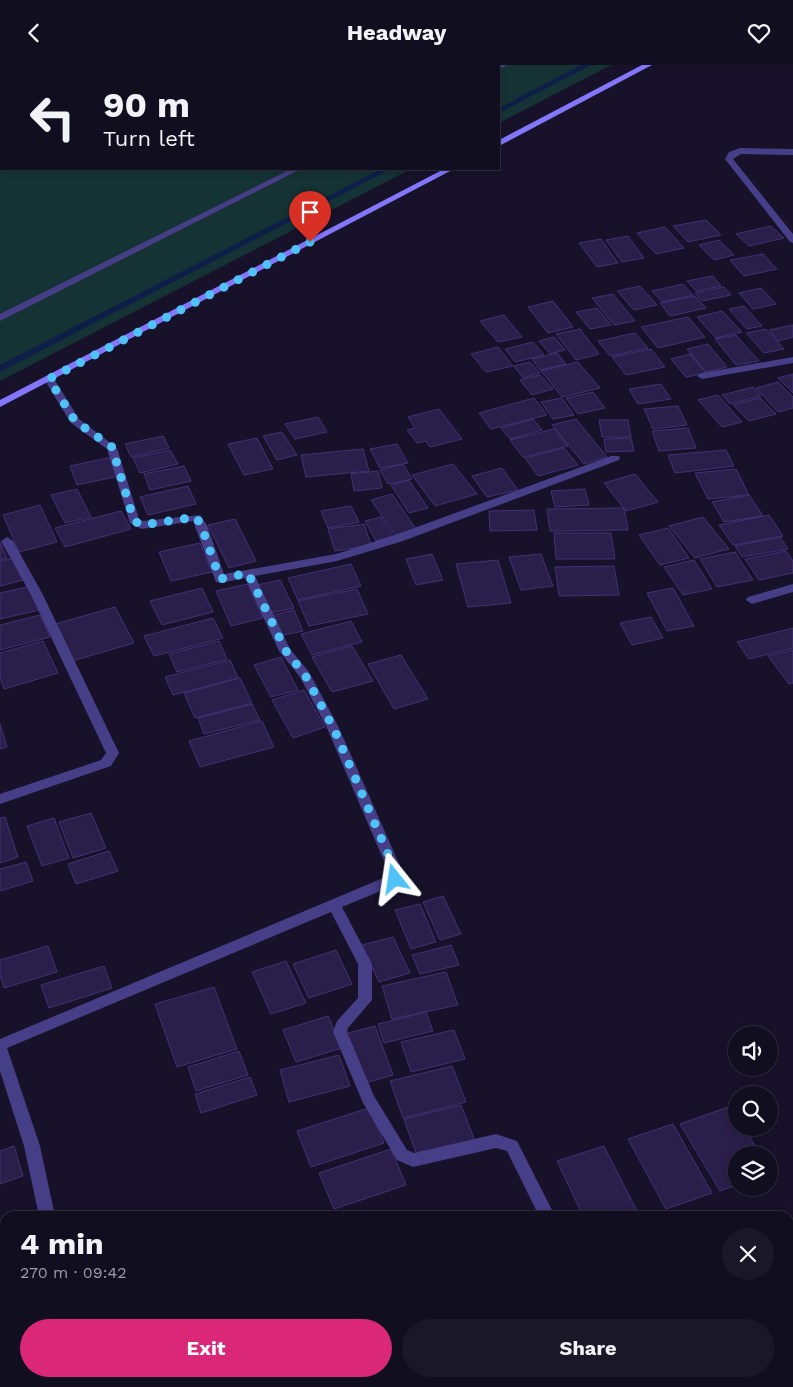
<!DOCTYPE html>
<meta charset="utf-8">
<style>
:root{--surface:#110e20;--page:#1a1729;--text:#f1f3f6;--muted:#9c9ca5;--line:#302e3e;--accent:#db2777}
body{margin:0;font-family:"Work Sans",sans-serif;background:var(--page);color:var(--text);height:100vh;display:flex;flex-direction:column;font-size:19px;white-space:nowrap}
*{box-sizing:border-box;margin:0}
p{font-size:16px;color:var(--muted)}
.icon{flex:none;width:28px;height:28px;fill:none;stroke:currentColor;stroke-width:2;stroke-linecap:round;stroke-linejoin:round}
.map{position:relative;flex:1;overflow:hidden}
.sheet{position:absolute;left:0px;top:1146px;width:794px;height:176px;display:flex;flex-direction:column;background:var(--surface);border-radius:15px 15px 0 0;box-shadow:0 2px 8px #0003,0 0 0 1px var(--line)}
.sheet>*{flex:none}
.guide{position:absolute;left:0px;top:0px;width:500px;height:105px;box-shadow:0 2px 8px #0003,0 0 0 1px var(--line);background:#110e20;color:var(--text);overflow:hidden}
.buttons{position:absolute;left:728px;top:961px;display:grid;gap:10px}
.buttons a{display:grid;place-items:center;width:50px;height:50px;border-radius:50%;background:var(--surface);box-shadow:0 2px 8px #0003,0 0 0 1px var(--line);font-size:25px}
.pin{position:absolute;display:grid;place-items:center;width:42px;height:42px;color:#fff;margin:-51px -21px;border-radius:50% 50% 50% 0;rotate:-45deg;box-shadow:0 0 5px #0007}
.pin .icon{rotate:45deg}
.me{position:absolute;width:55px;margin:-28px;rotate:345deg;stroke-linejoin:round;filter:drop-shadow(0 0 4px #0008)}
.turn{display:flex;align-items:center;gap:18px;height:105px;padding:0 20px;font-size:22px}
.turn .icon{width:65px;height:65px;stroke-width:2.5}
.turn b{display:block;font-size:35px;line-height:42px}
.round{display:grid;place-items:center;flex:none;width:52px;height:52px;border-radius:26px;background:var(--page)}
.headline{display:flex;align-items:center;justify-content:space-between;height:85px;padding:0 20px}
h1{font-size:30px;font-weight:700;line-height:38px}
.cta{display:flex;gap:10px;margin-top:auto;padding:10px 20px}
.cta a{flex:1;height:58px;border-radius:30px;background:var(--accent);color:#fff;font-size:20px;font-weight:700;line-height:58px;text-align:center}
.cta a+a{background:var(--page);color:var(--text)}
header{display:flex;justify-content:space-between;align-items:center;height:65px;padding:0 20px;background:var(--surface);font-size:22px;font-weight:700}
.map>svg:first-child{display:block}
.green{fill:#153334}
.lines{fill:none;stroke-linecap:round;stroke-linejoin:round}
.stream{fill:#0d1e48;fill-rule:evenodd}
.building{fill:#2a1e4a;stroke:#433175}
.lane{fill:#463e87;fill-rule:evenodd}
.street{fill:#463e87;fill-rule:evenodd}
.secondary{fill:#8276fb;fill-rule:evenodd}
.route{stroke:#4fc3f7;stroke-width:9;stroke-dasharray:0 16.2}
</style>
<header><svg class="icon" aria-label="back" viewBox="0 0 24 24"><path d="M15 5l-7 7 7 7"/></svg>Headway<svg class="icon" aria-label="heart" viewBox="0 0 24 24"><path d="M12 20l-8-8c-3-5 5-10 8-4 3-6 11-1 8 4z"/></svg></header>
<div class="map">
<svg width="793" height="1322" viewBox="0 0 793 1322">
<rect width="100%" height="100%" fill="#17122a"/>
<path class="green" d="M151,0H611L499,58V1H148Z
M0,64L1,104H411L0,316Z"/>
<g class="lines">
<path class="stream" d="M581,0H591L499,48V43Z
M381,104H391L0,307V300Z"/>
</g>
<path class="building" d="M706,155L721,170L688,177L673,161Z
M771,161L784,173L749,181L736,169Z
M665,162L684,183L656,189L637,168Z
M628,171L644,193L622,197L606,175Z
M601,174L618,198L597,202L579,178Z
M719,175L734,190L714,195L699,180Z
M763,189L777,204L744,211L730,195Z
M713,211L721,221L696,226L687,216Z
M683,219L693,230L662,237L652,226Z
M640,221L657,240L634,245L617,226Z
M724,222L731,230L702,236L695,228Z
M761,223L776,239L753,244L739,228Z
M613,229L635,256L614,260L592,233Z
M695,231L706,243L670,251L660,238Z
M553,236L573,262L548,268L528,242Z
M744,241L762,261L747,264L729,244Z
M597,243L611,260L590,264L576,247Z
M722,246L742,267L716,273L697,252Z
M504,250L522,272L498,277L480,256Z
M688,252L705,272L658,283L641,262Z
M793,260V272L778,276L769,265Z
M580,264L599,289L576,295L556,269Z
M766,264L784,284L764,288L746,268Z
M635,268L648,283L610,291L598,276Z
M736,270L759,296L736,300L715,274Z
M554,272L565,285L550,289L539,276Z
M533,277L544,290L515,297L505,284Z
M708,279L727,302L706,307L687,284Z
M498,282L513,301L486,307L471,289Z
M651,284L665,302L626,310L612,292Z
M557,288L566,299L540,305L532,294Z
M690,289L706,308L686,312L671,294Z
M530,297L540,308L523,313L514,301Z
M578,297L600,323L562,332L541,306Z
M793,309V328L778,313Z
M540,310L553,324L532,330L520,315Z
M778,317L793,332V343L778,347L756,323Z
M661,319L671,334L638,339L629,324Z
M753,322L761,331L730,339L722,330Z
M593,327L605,343L578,349L566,333Z
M718,330L742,357L722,362L698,335Z
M534,333L547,350L491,364L479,348Z
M562,333L574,350L553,354L541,337Z
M760,333L776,349L749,356L733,340Z
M678,341L687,360L653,364L644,344Z
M439,344L462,374L430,382L426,376L417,378L407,365L415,363L408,352Z
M318,352L327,367L295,374L285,359Z
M533,354L542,365L510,374L501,363Z
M576,354L607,392L584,399L552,360Z
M599,355H628L631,372H602Z
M688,363L696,383L659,386L652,366Z
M554,364L568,381L523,392L510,375Z
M282,367L297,390L277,395L263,371Z
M163,371L169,383L131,392L125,379Z
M257,373L273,404L244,410L228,379Z
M631,373L634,386L606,387L604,374Z
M397,379L408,398L380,403L370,384Z
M564,383L578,400L538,411L525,393Z
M363,384L369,406L306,412L301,390Z
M170,385L178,399L140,408L133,393Z
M726,385L734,401L675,408L668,390Z
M112,392L119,411L77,420L70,401Z
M403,399L412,414L388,419L380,405Z
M453,399L477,429L435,441L412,410Z
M184,401L191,416L150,425L144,409Z
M502,403L518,425L487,432L472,411Z
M736,404L749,430L708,434L695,408Z
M378,406L382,423L354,426L351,409Z
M635,409L658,437L626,446L604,418Z
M409,415L428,443L409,448L391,420Z
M188,421L196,439L148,450L140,432Z
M77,424L91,452L65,458L51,430Z
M585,424L589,440L555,442L551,426Z
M392,429L416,464L395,470L371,435Z
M749,430L763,451L724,457L712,437Z
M40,440L57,477L19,487L3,450Z
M351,441L359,457L328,463L321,446Z
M624,443L628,465L550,466L547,444Z
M534,445L537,465L490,466L489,446Z
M121,446L131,464L65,482L55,463Z
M769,450L783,471L733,480L719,460Z
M381,452L393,471L376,476L365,456Z
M703,452L729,484L695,493L669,461Z
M235,454L256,496L229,503L208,460Z
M364,459L371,480L335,486L328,464Z
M668,463L689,493L660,500L639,470Z
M554,468H611L615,494H556Z
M780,472L788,484L742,492L735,481Z
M0,477L7,493L0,495Z
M200,478L212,507L171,516L159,487Z
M786,486L793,496V508L759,515L745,494Z
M735,487L753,515L717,522L700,494Z
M432,489L443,515L416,520L406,494Z
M541,489L553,521L521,525L509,492Z
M14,493L23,515L0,521V496Z
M498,495L511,538L468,542L456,499Z
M694,495L712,524L683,530L664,502Z
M351,499L361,521L298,535L288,513Z
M614,501L619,530L559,531L555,502Z
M280,515L294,543L271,548L257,520Z
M248,519L263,553L231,561L216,526Z
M31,521L40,545L0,554V528Z
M202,523L213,547L162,560L150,536Z
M673,523L694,561L667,566L647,528Z
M357,524L368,549L309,561L298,536Z
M115,542L134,578L72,596L55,559Z
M294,545L303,566L279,571L270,551Z
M40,550L50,572L0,585V560Z
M651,552L663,573L632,580L620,558Z
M213,553L223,573L154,591L144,571Z
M351,556L362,577L312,590L301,569Z
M793,563V583L749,594L737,577Z
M43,576L58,608L4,624L0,613V588Z
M219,576L227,594L177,607L169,589Z
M352,581L373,616L332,627L312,592Z
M793,585V618L789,619L768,591Z
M401,590L428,634L394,644L368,599Z
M281,592L298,625L271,632L254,600Z
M230,595L238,613L173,630L165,612Z
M240,613L252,638L195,653L184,628Z
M304,625L325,662L293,673L272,635Z
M252,639L260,655L204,669L198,653Z
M262,656L274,682L200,702L189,676Z
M0,659L7,682L0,684Z
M91,748L106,783L73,793L59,757Z
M5,752L18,792L0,798V753Z
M54,753L69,793L42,801L27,761Z
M109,786L118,806L76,819L68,799Z
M26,797L33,816L0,826V804Z
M443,831L461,869L440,875L423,837Z
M420,839L436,877L411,884L395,845Z
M393,872L410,908L379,917L362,880Z
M451,880L459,900L420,909L412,890Z
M48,881L57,907L4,923L0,910V895Z
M336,885L352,919L309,933L293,899Z
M286,896L306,938L271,949L252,907Z
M104,901L112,923L49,943L41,920Z
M446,907L458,940L392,954L382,921Z
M214,922L237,984L177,1002L155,939Z
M426,947L433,966L384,978L378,959Z
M328,951L342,983L296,997L283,965Z
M375,961L393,1010L362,1019L344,969Z
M454,965L465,994L411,1007L401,977Z
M239,986L248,1010L196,1026L188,1002Z
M339,990L350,1021L289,1037L280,1005Z
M452,1001L466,1037L403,1053L390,1016Z
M250,1012L257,1030L201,1048L195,1029Z
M461,1040L475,1076L417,1091L404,1054Z
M731,1041L736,1050V1062H744L760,1090H736V1120L720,1126L680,1059Z
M369,1043L384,1078L311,1102L297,1066Z
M673,1059L712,1128L666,1144L628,1074Z
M14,1081L23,1111L0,1119V1086Z
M604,1081L638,1148L630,1151H583L557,1096Z
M391,1084L406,1120L334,1144L319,1108Z
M793,1184V1205L789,1195V1185Z
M793,1273V1322H658L670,1318H789V1275Z
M18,1318H63L64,1322H19Z
M121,1318H155L142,1322H122Z
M198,1318H233L234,1322H200Z
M277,1318H331L333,1322H279Z
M395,1318H407L409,1322H383Z
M420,1318H462L464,1322H422Z"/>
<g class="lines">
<path class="lane" d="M496,0H507L499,4V1Z
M291,104H301L0,256V249Z"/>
<path class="street" d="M740,83L793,84V90L741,89L733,94L793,169V178L790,177L725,94L729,87Z
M793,292V298L702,314L697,311L702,308Z
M49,311L53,312L79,354L117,383L139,454L143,456L200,450L207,460L224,509L336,489L395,470L611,391H619L620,393L619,395L403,476L337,496L255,511L290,584L309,607L339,663L401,803L402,814L400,818L342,842L372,899V935L348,963L347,967L374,1031L407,1085L414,1088L496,1069L517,1076L555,1151H539L507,1086L496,1083L413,1102L397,1095L363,1038L333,967L337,956L358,933V899L331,847L7,983L40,1081L55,1151H39L24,1081L0,1006V974L388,811L387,803L327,663L300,612L279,586L245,513L220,518L216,517L193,456L142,464L130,458L107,384L71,358L44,314Z
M7,472L13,476L43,530L119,688L111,701L0,739V729L101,695L106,688L31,530L1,476Z
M793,519V527L752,539L746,535L748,532Z
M789,1209L793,1210V1231L789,1230Z
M5,1267V1283L0,1284V1268Z
M73,1318H89L90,1322H74Z
M623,1318H640L641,1322H624Z"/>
<path class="secondary" d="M642,0H652L499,81V75Z
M444,104H454L0,342V335Z"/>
</g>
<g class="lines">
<path class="route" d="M310,177L49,314L75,356L112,382L134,456L142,460L196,452L201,460L220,514L248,508L286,586L305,610L334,664L394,803L395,814"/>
</g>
</svg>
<div class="buttons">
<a><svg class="icon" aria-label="sound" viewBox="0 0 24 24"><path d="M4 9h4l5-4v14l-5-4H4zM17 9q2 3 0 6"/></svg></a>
<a><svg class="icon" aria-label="search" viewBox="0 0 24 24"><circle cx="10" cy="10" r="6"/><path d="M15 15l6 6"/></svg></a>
<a><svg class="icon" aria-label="layers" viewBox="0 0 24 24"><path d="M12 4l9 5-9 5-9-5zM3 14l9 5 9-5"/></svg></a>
</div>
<div class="pin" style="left:310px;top:177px;background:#d93025"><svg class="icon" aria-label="arrive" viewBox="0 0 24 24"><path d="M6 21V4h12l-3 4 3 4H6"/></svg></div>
<svg class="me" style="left:395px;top:814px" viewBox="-20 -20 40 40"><path d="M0-17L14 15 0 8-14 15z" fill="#4fc3f7" stroke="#fff" stroke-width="4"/></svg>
<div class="guide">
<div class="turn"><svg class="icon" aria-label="left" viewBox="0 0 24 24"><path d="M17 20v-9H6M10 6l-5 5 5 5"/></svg><div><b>90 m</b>Turn left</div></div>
</div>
<section class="sheet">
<div class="headline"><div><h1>4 min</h1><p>270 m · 09:42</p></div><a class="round"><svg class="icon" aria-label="close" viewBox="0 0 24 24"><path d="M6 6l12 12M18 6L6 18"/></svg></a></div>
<div class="cta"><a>Exit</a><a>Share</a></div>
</section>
</div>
